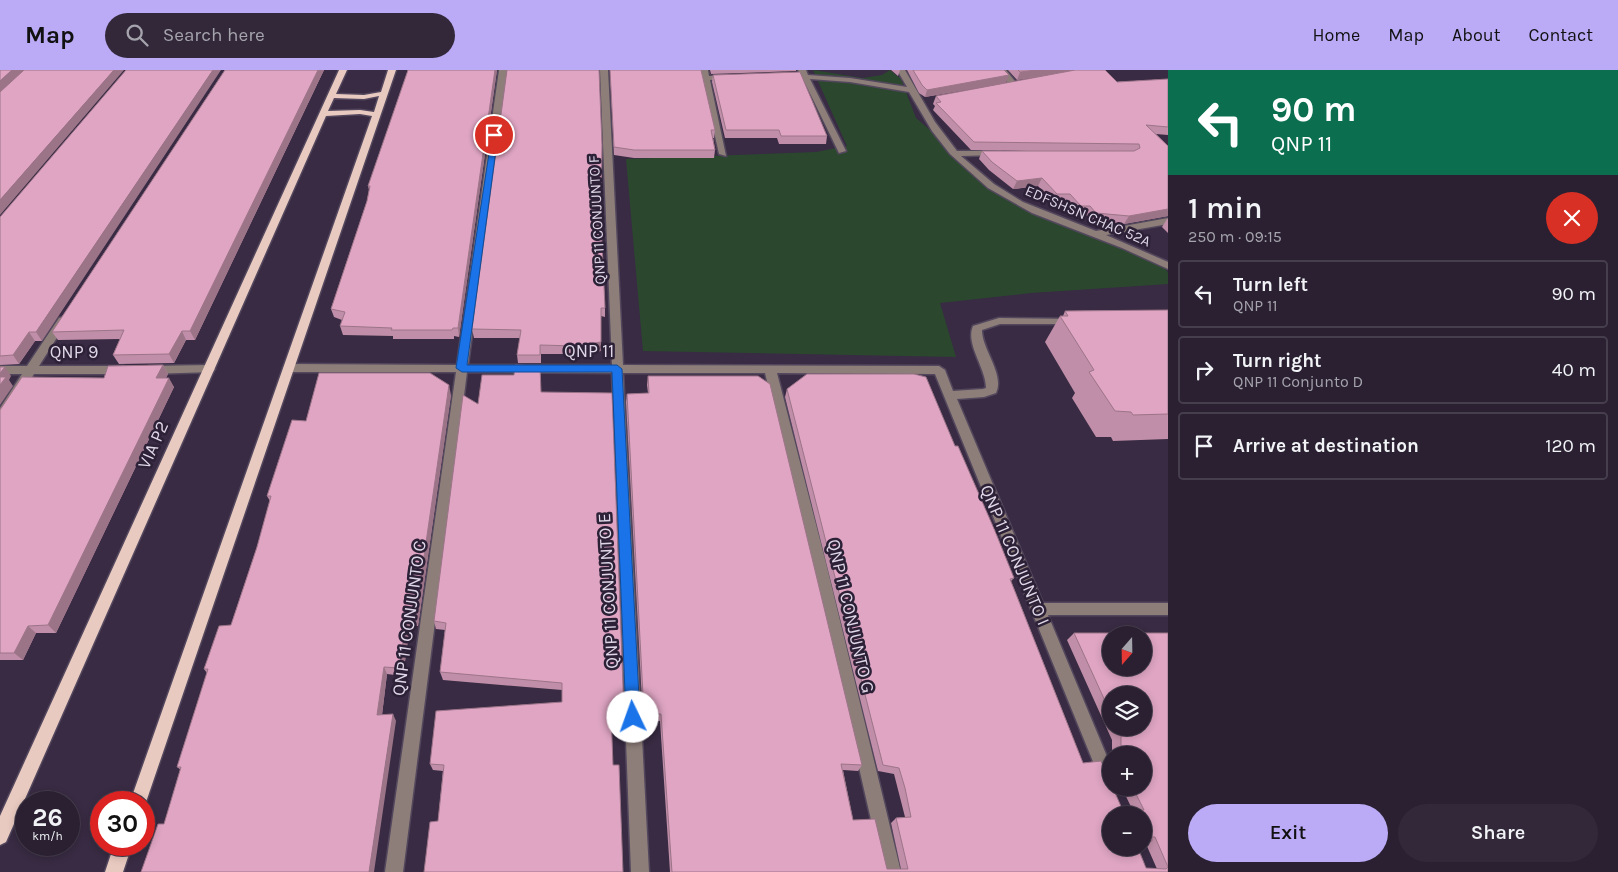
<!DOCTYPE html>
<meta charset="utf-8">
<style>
:root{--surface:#2a2032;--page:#32283a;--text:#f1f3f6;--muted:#a5a3ac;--line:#463e4d;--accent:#bbaaf6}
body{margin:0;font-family:Karla,sans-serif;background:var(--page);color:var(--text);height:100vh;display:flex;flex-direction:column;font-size:19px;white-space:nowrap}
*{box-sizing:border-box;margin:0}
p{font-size:16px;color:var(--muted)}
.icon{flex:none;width:28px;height:28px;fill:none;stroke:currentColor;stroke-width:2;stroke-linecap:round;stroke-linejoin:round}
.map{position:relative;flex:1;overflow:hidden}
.sheet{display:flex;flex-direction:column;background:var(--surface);width:450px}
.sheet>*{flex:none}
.banner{background:#0b6e4f;color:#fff;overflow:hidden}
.needle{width:32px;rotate:200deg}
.fabs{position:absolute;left:1102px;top:556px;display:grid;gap:10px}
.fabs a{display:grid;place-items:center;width:50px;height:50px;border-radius:50%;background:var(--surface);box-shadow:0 2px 8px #0003,0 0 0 1px var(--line);font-size:25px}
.speed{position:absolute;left:15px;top:721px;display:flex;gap:10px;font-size:25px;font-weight:700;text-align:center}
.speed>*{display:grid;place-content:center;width:65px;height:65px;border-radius:50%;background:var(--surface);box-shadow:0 2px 8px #0003,0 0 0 1px var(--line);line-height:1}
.speed small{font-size:12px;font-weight:400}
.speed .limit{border:8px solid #d22;background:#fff;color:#111}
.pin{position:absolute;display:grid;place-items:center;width:42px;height:42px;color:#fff;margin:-21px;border:2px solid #fff;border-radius:50%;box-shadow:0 1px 5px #0007}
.me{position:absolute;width:55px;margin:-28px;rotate:357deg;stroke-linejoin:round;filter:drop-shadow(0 0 4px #0008)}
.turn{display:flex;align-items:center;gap:18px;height:105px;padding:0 20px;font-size:22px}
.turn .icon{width:65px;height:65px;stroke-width:2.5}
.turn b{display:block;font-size:35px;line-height:42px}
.round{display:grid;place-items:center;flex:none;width:52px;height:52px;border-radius:26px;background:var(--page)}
.summary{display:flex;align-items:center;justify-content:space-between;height:85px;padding:0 20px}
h1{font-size:30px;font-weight:600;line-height:38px}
.action{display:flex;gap:10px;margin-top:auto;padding:10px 20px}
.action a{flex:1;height:58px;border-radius:30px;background:var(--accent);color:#111;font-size:20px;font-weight:600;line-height:58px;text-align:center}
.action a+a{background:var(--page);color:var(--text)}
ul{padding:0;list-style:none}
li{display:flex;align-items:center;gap:15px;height:68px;margin:0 10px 8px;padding:0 10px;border:2px solid var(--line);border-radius:5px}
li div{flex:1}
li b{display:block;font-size:19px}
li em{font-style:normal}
header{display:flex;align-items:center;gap:30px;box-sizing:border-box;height:70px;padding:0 25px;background:var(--accent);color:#111}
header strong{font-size:24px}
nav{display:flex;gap:28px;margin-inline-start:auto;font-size:18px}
.search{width:350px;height:45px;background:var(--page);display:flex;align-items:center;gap:12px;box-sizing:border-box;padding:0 18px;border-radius:28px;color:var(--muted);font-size:19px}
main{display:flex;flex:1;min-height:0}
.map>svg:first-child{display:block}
.green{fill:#2b482f}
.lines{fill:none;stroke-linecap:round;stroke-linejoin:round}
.minor-casing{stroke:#53475d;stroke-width:3}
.major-casing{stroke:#53475d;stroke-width:3}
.minor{fill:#8d7e79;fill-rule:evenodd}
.major{fill:#e9cac0;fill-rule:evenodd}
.wall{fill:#c08ea8;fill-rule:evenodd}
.shaded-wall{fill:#9c7488}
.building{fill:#dfa5c3;stroke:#9c7488;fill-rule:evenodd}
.route{fill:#1a73e8;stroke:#114b97}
.labels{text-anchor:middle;stroke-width:5;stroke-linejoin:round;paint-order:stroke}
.far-street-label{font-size:15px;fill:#dfd7e7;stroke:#2d2138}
.street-label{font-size:18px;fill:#dfd7e7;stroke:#2d2138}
</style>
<header>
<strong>Map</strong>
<div class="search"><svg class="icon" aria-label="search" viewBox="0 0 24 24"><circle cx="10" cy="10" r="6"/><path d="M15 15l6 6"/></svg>Search here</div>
<nav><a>Home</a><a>Map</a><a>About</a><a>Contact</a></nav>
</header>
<main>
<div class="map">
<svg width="1168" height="802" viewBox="0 0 1168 802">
<rect width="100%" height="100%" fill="#382b43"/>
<path class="green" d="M813,0L863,8L882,5L890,0L901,9L916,48L1004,123L1162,192L1168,203V214L1031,223L940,233L956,287L643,281L626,89L816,82L847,76Z"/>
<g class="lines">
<g class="minor-casing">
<path id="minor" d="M499,0H507L468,295H612L600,0H608L623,295L939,296L945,300L953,321L983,319L986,318C986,298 965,274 973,256L999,248L1078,249V253L1074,254H1000L982,260C982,280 1005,304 996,323L984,327L957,329L1043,533H1168V545H1048L1111,696V718H1118L1117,721L1111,723L1105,721L935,304L777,303L826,493L901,802H883L812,493L765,303H623L649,802H631L612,303L467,302L403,802H385L456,302H289L283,298L289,294L457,295Z
M700,0H708L709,6L728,5L732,7L728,9L710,10L726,86L719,84Z
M798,0H806L808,5L850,8L907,17L897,0H905L935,52L957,81H1001V85H998L961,86L994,114L1023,132L1096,161L1168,148V154L1106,165L1168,192V199L1122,178L1032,143L988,118L950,84L932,61L909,22L850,12L810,9L846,81L839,83L803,9L781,5L785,3L800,4Z
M998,0H1006L1018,15L1017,17H1011Z
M63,247L68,250L39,296H124L130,300L124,304H34L4,350L0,351V338L22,304H0V296H27L59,248Z
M209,295L215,299L213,302L149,304L143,300L149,296Z"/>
</g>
<g class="major-casing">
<path id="major" d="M339,0H347L336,24L364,25L381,22L388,0H396L144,738V732H130L372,46L360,44L326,46L6,772L0,775V746ZM379,26L374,42L360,40L328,41L334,28L364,29Z
M114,775H132L123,802H105Z"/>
</g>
<use href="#minor" class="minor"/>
<use href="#major" class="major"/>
</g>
<path class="wall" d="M225,0H324L195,270H186L174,293L119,294L113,285L120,269L58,270L52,262Z
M497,0L459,267L454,266V269H393V266L343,265L340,256L342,250L334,247L331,239L367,131L369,120L368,116Z
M610,0H701L715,60L714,68H713L715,80L714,88H634L614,85Z
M710,0H796V1L711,4Z
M891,0H900L898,6Z
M907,0H1004L1006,13L925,27L919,23Z
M1008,0H1105L1117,12L1168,9V65L1156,64L1168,76V146L1124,154L1092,151L1085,144H1076L1066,132H1052L1038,116L1013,119L989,100L979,89L982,81H1028L971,80L933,40L935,36L933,34L936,26L1050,5L1017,10Z
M713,5L827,66L826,74H779L777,68H725L712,12Z
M602,75L601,138H600L605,238V247L601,246V281L576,284H541V293H518L517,285L520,268H474L472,259Z
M0,147L42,271H35L19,294L0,295Z
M1167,149H1168V163L1162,157Z
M1168,240V369L1113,371L1111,367H1096L1072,328L1075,323L1045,272L1060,246H1063L1065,241Z
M163,295L168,304L166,308L174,317L56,563H36L23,590H0V340L104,308Z
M648,306L862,695L858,701L843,700L853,750L887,799H901L891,753L896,748L905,747L894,704L878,701L785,327L787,319L955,376L1014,508L1011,511L1083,693L1123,741H1133L1122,718H1144V685H1112V670L1067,570L1074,563H1168V802H670L660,651L643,650L626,332L627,324L648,323L647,315ZM1111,625L1144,658H1111ZM1111,745H1144V775L1146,774L1157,799L1146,798Z
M541,322L624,643L623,650H612L438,751L443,701L433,700L430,694L562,632V620L443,610L440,602L445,560L436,559L434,551L478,334Z
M451,325L418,556L410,555L403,606L387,604L382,645L396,651L164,754L181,700L177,697L207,603L204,599L231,555L257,477L270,431L267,426L306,351Z"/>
<path class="shaded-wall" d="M12,0H25L0,23V11Z
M114,0H124L0,145V130Z
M213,0H221L42,271L36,262Z
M318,0H324L195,270L190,261Z
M495,0H497L459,267L458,258Z
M1036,0H1080L1017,10L1020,2Z
M1009,5L1006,13L925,27L927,20Z
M1042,108L1038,116L1013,119L1017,111Z
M1168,139V146L1124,154L1129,146Z
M182,261L186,270L174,293L169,284Z
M29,262L35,271L19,294L13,285Z
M601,272V281L576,284V276Z
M163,295L168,304L161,317L156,308Z
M5,297L11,306L9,310L13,316L0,335V303Z
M169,308L174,317L56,563L48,555Z
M449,315L451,325L418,556L415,548Z
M407,547L410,555L403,606L399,598Z
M28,556L36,563L23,590L14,583Z
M384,597L387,604L381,653L377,645Z
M393,644L396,651L374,802H369Z"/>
<path class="building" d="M0,0H12L0,11Z
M24,0H114L0,130V22Z
M126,0H213L36,262H29L13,285L0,286V147Z
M225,0H318L190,261H182L169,284L113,285L124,260L52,262Z
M408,0H495L458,258H453L452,260H391L392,258L340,256L345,242L331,239L367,131L370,116H368Z
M507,0H599L602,75L601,130H600L605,238H601V272L576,276L540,275V285H517L521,260L472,259Z
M610,0H701L715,60H711L715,80H634L614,77Z
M913,0H1004L1009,5L927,20L922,15Z
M1018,0H1036L1020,2Z
M1075,0H1105L1117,12L1168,9V57L1146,55L1168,76V139L1129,146L1096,143L1090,136H1081L1070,124H1057L1042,108L1017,111L992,92L982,81H1134L1140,78L1139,74L974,72L936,33L941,32L936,26Z
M800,2L827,66H781L779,60H726L713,5Z
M1168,240V344L1133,345L1131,342L1115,341L1089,302L1094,300L1060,246H1068L1065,241Z
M163,295L156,308H169L48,555L28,556L14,583H0V340L22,307L104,308L108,296Z
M515,295L540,296L541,322L612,323L624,643H611L613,695H619L623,802H424L430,752L438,751L444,695L430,694L436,641L562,632V613L440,602L446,553L434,551L463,325L478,334L482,305H514Z
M0,297H5L0,303Z
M319,303H430L449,315L415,548L407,547L399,598L384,597L377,645L393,644L369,802H141L158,754H164L181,697H177L208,599H204L219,556L231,555L257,477L271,426H267L292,350L306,351Z
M807,304H914L926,307L955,376H958L995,461L1014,508L1010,509L1083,693L1101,691L1111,714V718H1113L1123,741L1144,740L1133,718H1144V685H1121V664L1118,658H1144V625H1111V644L1074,563H1168V802H672L661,644H644L627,324L649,323L648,306H758L770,314L862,695L841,694L853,750L875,749L887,799H908L896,748L911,747L905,718L899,698L883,695L787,319ZM1111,565H1144V598H1111ZM1111,745H1144V772L1152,771V767H1155L1168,797L1166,799L1146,798L1138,778H1111Z
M0,307H6L0,315Z"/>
<path class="route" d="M492,64L498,65L467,295H617L622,299L640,647L638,652L633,654L628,652L626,647L612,302H462L456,298Z"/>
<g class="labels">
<g class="far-street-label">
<text transform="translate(1088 146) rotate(23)" y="5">EDFSHSN CHAC 52A</text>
<text transform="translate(597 150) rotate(-93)" y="5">QNP 11 CONJUNTO F</text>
</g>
<g class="street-label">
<text x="589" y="287">QNP 11</text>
<text x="74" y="288">QNP 9</text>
<text transform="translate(153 375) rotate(-66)" y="6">VIA P2</text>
<text transform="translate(1015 485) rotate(67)" y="6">QNP 11 CONJUNTO I</text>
<text transform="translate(608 521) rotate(-93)" y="6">QNP 11 CONJUNTO E</text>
<text transform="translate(851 546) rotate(77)" y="6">QNP 11 CONJUNTO G</text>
<text transform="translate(409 548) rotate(-82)" y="6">QNP 11 CONJUNTO C</text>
</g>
</g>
</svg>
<div class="fabs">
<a><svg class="needle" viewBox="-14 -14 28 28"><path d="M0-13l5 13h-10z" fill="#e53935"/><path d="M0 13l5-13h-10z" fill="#a5a3ac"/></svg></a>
<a><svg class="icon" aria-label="layers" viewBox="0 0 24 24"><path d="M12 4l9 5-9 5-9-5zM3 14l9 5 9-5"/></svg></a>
<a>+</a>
<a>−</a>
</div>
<div class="speed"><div>26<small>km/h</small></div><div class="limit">30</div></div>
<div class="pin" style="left:494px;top:65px;background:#d93025"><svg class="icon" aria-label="arrive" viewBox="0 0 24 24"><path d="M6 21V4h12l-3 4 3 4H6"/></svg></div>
<svg class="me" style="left:633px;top:647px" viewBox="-20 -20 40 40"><circle r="19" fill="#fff"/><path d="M0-13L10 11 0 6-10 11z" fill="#1a73e8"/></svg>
</div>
<section class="sheet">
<div class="banner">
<div class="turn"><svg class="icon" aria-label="left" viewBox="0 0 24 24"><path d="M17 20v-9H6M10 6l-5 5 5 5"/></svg><div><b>90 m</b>QNP 11</div></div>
</div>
<div class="summary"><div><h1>1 min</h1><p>250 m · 09:15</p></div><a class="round" style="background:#d93025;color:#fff"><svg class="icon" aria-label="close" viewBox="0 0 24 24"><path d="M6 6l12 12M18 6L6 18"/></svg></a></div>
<ul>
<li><svg class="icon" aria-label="left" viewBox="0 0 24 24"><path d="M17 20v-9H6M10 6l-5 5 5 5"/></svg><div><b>Turn left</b><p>QNP 11</p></div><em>90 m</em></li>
<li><svg class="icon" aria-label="right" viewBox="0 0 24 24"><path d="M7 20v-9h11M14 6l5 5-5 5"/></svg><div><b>Turn right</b><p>QNP 11 Conjunto D</p></div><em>40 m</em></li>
<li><svg class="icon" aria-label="arrive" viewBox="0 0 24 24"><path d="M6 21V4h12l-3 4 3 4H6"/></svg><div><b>Arrive at destination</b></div><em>120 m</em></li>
</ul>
<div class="action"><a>Exit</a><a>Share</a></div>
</section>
</main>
